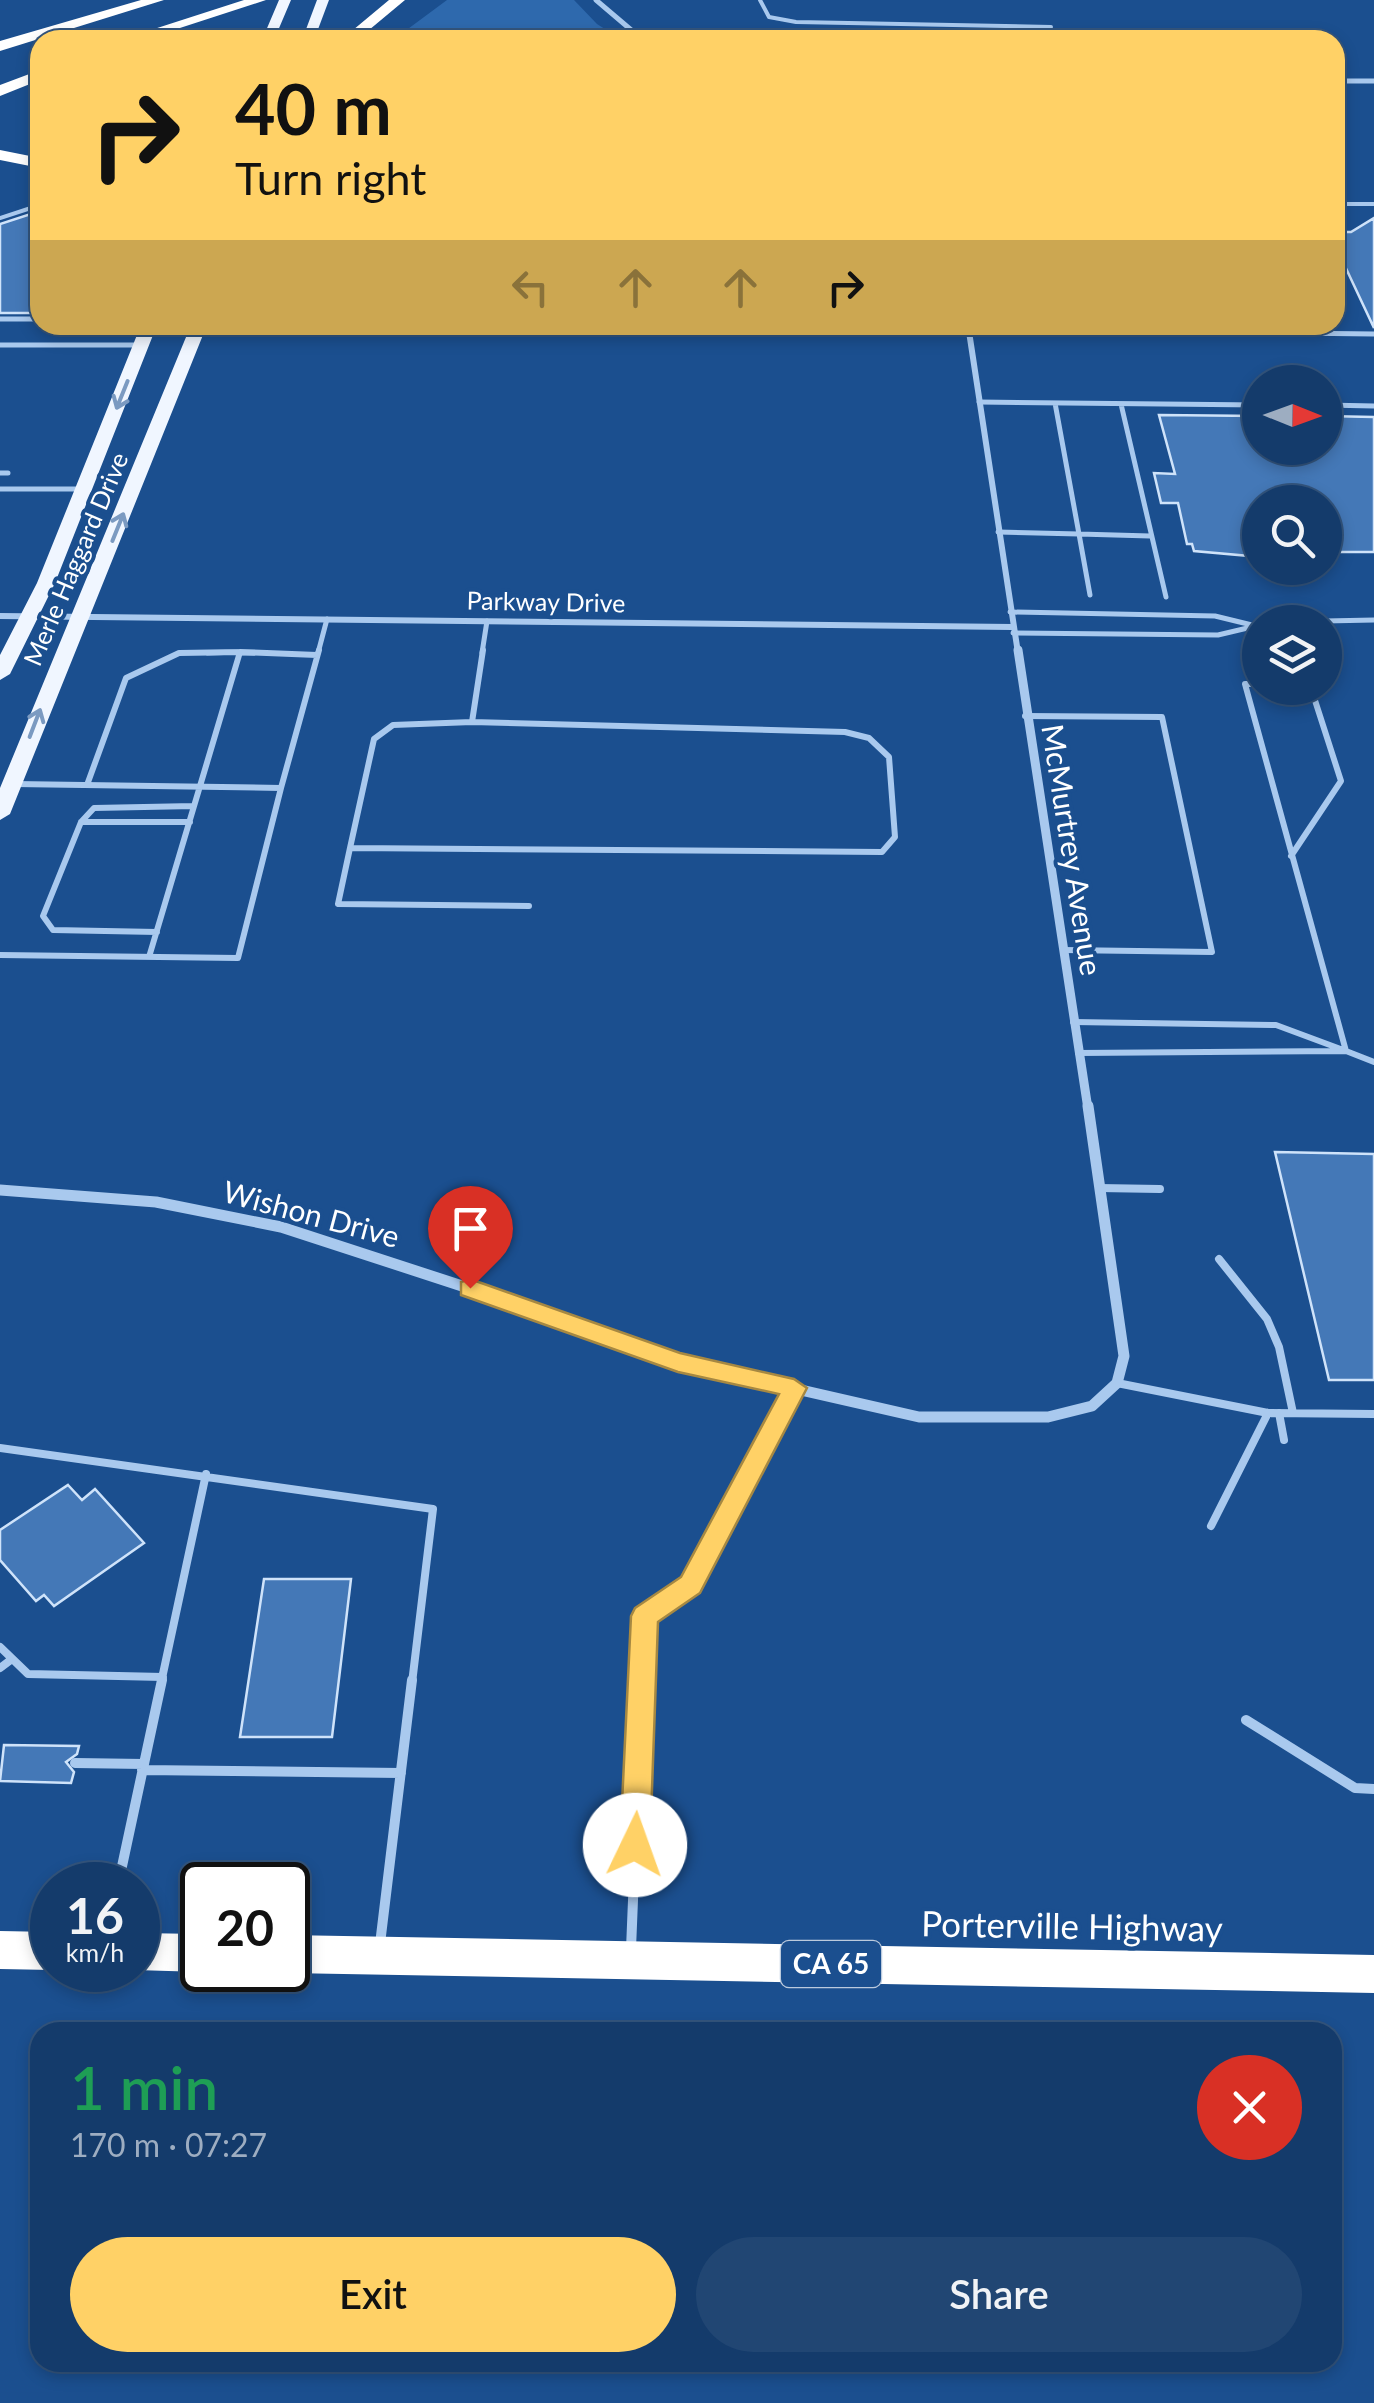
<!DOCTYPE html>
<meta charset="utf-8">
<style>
:root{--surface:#143b6b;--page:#214673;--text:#f1f3f6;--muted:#9dadc1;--line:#33557e;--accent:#ffd166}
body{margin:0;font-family:Lato,sans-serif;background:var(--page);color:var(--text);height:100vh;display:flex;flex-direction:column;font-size:38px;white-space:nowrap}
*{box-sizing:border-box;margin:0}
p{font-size:32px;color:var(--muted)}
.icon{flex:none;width:55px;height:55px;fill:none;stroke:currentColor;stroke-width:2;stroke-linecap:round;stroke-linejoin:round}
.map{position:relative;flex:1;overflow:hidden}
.panel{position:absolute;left:30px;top:2022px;width:1312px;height:350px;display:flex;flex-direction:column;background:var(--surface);border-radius:30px;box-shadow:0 5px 15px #0003,0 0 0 2px var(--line)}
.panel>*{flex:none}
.guide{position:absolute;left:30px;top:30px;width:1315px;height:305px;border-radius:30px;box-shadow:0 5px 15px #0003,0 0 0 2px var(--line);background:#ffd166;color:#111;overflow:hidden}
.needle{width:65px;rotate:91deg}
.tools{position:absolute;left:1242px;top:365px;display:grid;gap:20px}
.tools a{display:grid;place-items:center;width:100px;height:100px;border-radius:50%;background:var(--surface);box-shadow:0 5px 15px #0003,0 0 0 2px var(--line);font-size:50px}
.speed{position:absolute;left:30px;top:1862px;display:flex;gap:20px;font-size:50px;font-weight:700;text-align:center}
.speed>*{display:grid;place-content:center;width:130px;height:130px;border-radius:50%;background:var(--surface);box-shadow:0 5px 15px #0003,0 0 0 2px var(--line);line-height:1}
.speed small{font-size:25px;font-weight:400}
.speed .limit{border:5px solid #111;border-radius:15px;background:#fff;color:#111}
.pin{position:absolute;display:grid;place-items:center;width:85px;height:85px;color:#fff;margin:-102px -42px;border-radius:50% 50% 50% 0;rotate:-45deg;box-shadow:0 0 10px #0007}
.pin .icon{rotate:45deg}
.me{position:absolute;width:110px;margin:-55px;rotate:3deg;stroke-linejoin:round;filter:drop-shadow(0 0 8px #0008)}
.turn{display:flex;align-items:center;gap:35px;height:210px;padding:0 40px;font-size:45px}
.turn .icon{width:130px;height:130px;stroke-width:2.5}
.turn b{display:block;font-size:70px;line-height:85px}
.lanes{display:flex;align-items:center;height:95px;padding:0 40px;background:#0003;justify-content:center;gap:50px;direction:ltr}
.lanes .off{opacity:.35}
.round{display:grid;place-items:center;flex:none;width:105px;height:105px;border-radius:52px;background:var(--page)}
.summary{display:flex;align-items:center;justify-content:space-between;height:170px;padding:0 40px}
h1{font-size:60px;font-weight:600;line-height:75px;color:#1e9e55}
.cta{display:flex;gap:20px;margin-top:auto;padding:20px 40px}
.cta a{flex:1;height:115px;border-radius:60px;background:var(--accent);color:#111;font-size:40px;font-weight:600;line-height:115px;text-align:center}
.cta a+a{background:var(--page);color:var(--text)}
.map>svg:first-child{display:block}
.green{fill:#2e69ad}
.building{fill:#4478b7;stroke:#cfe3fa;stroke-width:2.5}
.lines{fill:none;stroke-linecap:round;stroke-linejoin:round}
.lane-far4{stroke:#a9c9ee;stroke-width:4}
.lane-far3{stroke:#a9c9ee;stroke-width:5}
.lane-far2{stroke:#a9c9ee;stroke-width:6}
.lane-far1{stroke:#a9c9ee;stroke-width:8}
.lane{stroke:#a9c9ee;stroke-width:10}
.street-far3{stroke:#a9c9ee;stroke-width:5}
.street-far2{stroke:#a9c9ee;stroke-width:6}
.street-far1{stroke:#a9c9ee;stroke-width:9}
.street{stroke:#a9c9ee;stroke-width:11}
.primary{fill:#f0f6ff;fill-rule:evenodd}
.highway{fill:#fff;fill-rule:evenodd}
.oneway{stroke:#7b9ac1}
.route{fill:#ffd166;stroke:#a68842;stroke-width:2.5}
.labels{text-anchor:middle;stroke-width:8;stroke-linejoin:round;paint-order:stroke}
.far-street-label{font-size:25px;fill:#fff;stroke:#1b4f8f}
.shield{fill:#1b4f8f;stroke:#bbcadd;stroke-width:2.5}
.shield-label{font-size:28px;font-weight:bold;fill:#fff}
.street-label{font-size:30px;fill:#fff;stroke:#1b4f8f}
.near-street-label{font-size:35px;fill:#fff;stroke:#1b4f8f}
</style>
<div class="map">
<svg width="1374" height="2403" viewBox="0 0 1374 2403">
<rect width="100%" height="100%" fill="#1b4f8f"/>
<path class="green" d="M447,0H574L597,24L622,40H393Z"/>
<path class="building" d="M40,211V313H0V224Z
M1374,218V328L1335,245V232H1351Z
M1159,415L1260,416V448H1325V416L1374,417V552H1325V502H1260V551H1249L1250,556L1194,551L1192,544H1187L1178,503H1161L1154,473L1175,474Z
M1275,1152L1374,1154V1380H1329Z
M68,1485L82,1500L95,1489L144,1543L54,1606L44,1595L36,1601L0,1560V1530Z
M264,1579H351L332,1737H240Z
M4,1745L79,1746L77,1754L66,1762L74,1772L71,1783L0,1781Z"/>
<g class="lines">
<path class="lane-far4" d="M760,0L769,17L796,22L1051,27
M1335,204H1374
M0,218L40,205"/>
<path class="lane-far3" d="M0,319H40
M968,329L1374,334
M0,345H142
M979,402L1260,405
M1121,404L1166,597
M1325,405L1374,406
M0,473H8
M0,489H84
M998,532L1079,534L1055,403
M1090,595L1079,534L1150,536
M1010,612L1215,616L1256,626L1218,635L1013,633
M1275,622L1374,620
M207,653L240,652
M240,653H254
M318,653L327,619
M482,653L487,621"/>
<path class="lane-far2" d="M1260,684H1245L1346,1051L1374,1062
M1025,716L1162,717L1212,952L1063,950
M472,722L845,732L869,738L889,757L895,837L882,852L350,848L374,739L393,725Z
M472,722L483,650
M87,785L126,678L179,653L240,652
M281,788L319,650
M81,822H190
M350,848L338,904L529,906
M1291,856L1341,781L1311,688
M157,932L53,930L43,916L81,822L94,808L194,806
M0,955L238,958L281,788L15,784
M149,957L240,652L317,655
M1073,1022L1276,1025L1346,1051L1078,1053"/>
<path class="lane-far1" d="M1099,1188L1160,1189
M1219,1259L1267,1319L1279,1347L1293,1413
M1117,1383L1268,1413L1374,1414
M1279,1413L1284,1440
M0,1448L433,1509L412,1683
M1211,1526L1268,1413
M0,1647L28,1674L163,1677
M0,1668L12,1659
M161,1683L206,1474
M642,1683L645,1616L691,1585L794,1388"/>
<path class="lane" d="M1246,1720L1355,1788L1374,1789
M75,1763L144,1764
M142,1770L401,1773
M118,1885L162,1680
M380,1944L412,1680
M631,1949L642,1680"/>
<path class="street-far3" d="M596,0L643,40
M1335,81H1374"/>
<path class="street-far2" d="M968,325L1018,653
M0,616L1012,627"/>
<path class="street-far1" d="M1018,650L1088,1109"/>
<path class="street" d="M0,1190L156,1202L281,1227L545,1313L678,1362L919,1417H1048L1092,1406L1117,1383L1124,1356L1088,1106"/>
<path class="primary" d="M279,0H291L274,40H262Z
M317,0H329L314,40H302Z
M141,325H157L55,583L10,674L0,680V655L37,583Z
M191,325H207L10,814L0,820V788Z"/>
<path class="highway" d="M141,0H164L0,51V41Z
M244,0H266L143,40H120Z
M389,0H405L357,40H341Z
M40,70V80L0,96V85Z
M0,150L40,158V168L0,160Z
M0,1931L52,1932V1970L0,1969Z
M138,1933L202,1934V1970H208L202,1972L135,1970Z
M288,1935L1374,1955V1993L288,1973L280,1970H288Z"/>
</g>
<defs><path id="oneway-shaft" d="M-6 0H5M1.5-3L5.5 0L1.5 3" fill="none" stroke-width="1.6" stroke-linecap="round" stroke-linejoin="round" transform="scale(2.5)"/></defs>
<g class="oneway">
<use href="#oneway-shaft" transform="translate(122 395) rotate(112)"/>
<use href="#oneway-shaft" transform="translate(118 527) rotate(-68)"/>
<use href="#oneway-shaft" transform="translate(35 723) rotate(-69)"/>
</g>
<path class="route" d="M470,1279L680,1353L794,1379L807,1388L700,1593L658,1622L650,1845L645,1854L635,1858L625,1854L620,1845L631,1616L635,1608L681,1577L779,1394L678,1372L461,1295V1282Z"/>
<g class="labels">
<g class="far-street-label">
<text transform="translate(76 559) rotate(-67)" y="9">Merle Haggard Drive</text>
<text transform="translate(546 602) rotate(1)" y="9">Parkway Drive</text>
</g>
<rect class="shield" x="781" y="1941" width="100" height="46" rx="8"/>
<g class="shield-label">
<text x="831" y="1974">CA 65</text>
</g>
<g class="street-label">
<text transform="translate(1071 850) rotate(81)" y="10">McMurtrey Avenue</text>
<text transform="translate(311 1215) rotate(15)" y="10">Wishon Drive</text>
</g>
<g class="near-street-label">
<text transform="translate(1072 1927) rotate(1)" y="12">Porterville Highway</text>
</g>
</g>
</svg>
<div class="tools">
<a><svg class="needle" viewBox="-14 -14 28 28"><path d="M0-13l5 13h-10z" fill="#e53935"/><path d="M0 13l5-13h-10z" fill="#9dadc1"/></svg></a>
<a><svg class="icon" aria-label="search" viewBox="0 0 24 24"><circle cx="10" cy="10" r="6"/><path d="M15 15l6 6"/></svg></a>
<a><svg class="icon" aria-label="layers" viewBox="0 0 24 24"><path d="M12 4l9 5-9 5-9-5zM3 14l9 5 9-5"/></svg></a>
</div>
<div class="speed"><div>16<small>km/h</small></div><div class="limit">20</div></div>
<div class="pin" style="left:470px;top:1288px;background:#d93025"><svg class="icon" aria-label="arrive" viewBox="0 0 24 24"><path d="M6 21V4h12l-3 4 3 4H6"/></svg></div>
<svg class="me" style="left:635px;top:1845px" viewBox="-20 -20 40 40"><circle r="19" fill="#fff"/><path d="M0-13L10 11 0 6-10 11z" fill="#ffd166"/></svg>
<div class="guide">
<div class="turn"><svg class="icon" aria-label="right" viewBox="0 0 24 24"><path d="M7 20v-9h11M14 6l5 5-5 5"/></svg><div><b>40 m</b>Turn right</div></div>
<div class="lanes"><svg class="icon off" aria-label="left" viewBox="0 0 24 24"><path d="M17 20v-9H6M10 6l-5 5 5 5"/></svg><svg class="icon off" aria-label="ahead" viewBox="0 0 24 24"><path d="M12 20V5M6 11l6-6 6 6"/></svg><svg class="icon off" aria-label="ahead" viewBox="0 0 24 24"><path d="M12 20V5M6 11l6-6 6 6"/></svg><svg class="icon" aria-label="right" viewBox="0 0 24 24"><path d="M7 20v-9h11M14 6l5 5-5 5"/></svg></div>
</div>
<section class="panel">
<div class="summary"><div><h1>1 min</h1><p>170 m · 07:27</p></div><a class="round" style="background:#d93025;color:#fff"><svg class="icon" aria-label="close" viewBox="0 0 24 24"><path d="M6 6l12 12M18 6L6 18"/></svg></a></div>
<div class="cta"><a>Exit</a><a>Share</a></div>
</section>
</div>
